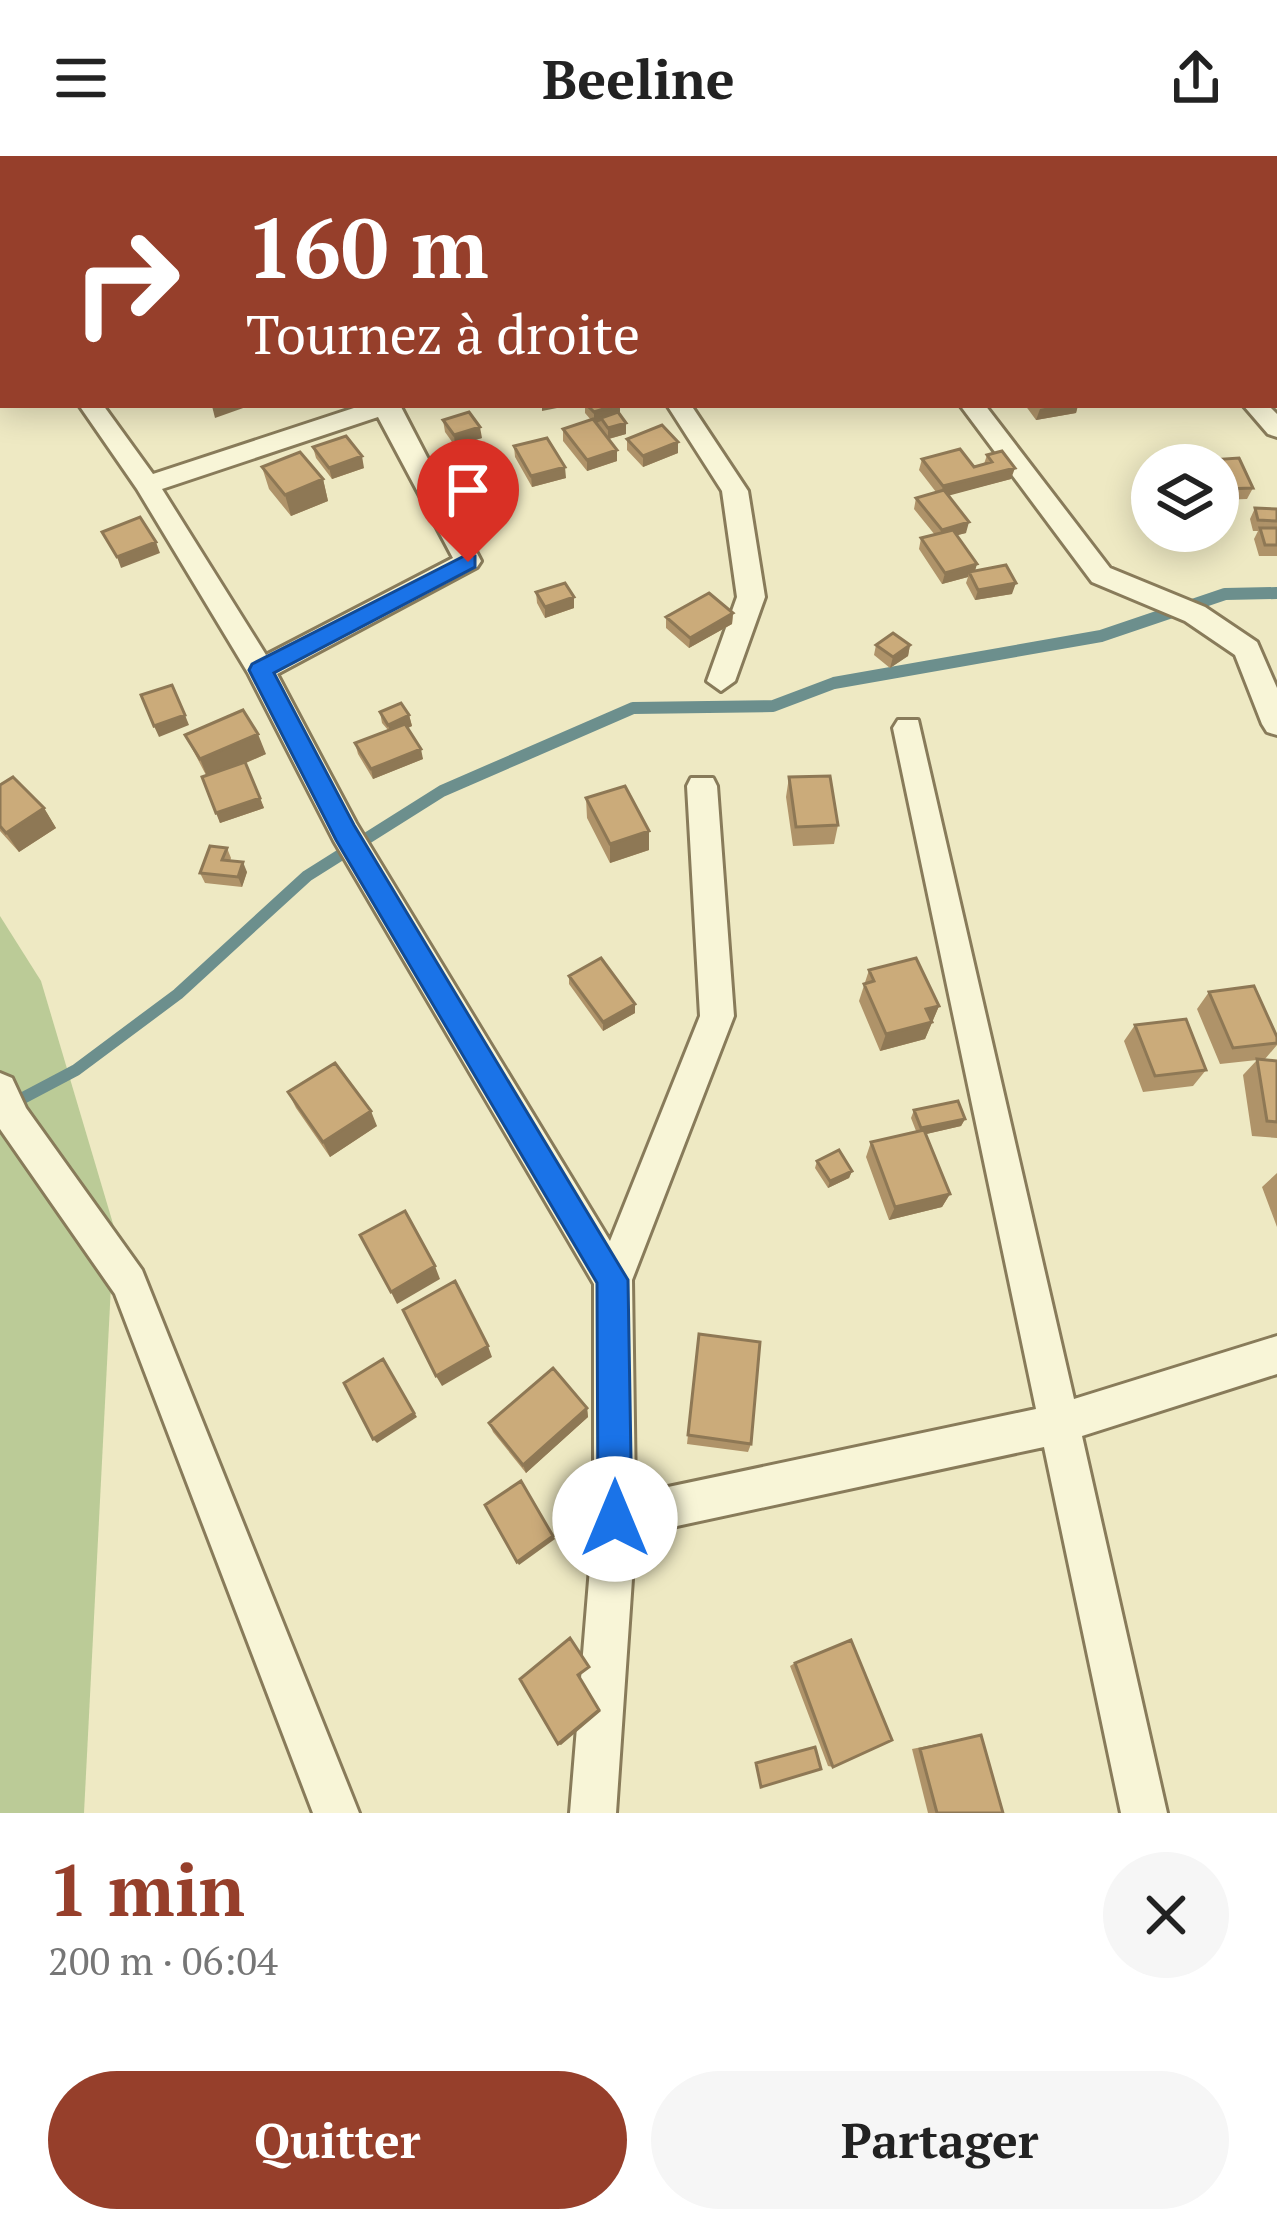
<!DOCTYPE html>
<html lang="fr">
<meta charset="utf-8">
<style>
:root{--surface:#fff;--page:#f6f6f6;--text:#222;--muted:#767676;--accent:#963f2b}
body{margin:0;font-family:"PT Serif",serif;background:var(--page);color:var(--text);height:100vh;display:flex;flex-direction:column;font-size:45px;white-space:nowrap}
*{box-sizing:border-box;margin:0}
p{font-size:39px;color:var(--muted)}
.icon{flex:none;width:66px;height:66px;fill:none;stroke:currentColor;stroke-width:2;stroke-linecap:round;stroke-linejoin:round}
.map{position:relative;height:1657px;overflow:hidden}
.details{display:flex;flex-direction:column;background:var(--surface);flex:1}
.details>*{flex:none}
.banner{position:absolute;left:0px;top:0px;width:1278px;height:252px;box-shadow:0 6px 30px #0003;background:#963f2b;color:#fff;overflow:hidden}
.controls{position:absolute;left:1131px;top:288px;display:grid;gap:24px}
.controls a{display:grid;place-items:center;width:108px;height:108px;border-radius:50%;background:var(--surface);box-shadow:0 6px 30px #0003;font-size:60px}
.pin{position:absolute;display:grid;place-items:center;width:102px;height:102px;color:#fff;margin:-123px -51px;border-radius:50% 50% 50% 0;rotate:-45deg;box-shadow:0 0 12px #0007}
.pin .icon{rotate:45deg}
.me{position:absolute;width:132px;margin:-66px;rotate:0deg;stroke-linejoin:round;filter:drop-shadow(0 0 9px #0008)}
.turn{display:flex;align-items:center;gap:42px;height:252px;padding:0 48px;font-size:54px}
.turn .icon{width:156px;height:156px;stroke-width:2.5}
.turn b{display:block;font-size:84px;line-height:102px}
.round{display:grid;place-items:center;flex:none;width:126px;height:126px;border-radius:63px;background:var(--page)}
.headline{display:flex;align-items:center;justify-content:space-between;height:204px;padding:0 48px}
h1{font-size:72px;font-weight:600;line-height:90px;color:var(--accent)}
.cta{display:flex;gap:24px;margin-top:auto;padding:24px 48px}
.cta a{flex:1;height:138px;border-radius:72px;background:var(--accent);color:#fff;font-size:48px;font-weight:600;line-height:138px;text-align:center}
.cta a+a{background:var(--page);color:var(--text)}
header{display:flex;justify-content:space-between;align-items:center;height:156px;padding:0 48px;background:var(--surface);font-size:54px;font-weight:600}
.map>svg:first-child{display:block}
.green{fill:#bbcb97}
.lines{fill:none;stroke-linecap:round;stroke-linejoin:round}
.stream-far1{stroke:#6c8f8d;stroke-width:12}
.stream{stroke:#6c8f8d;stroke-width:16}
.street-casing{stroke:#887b5a;stroke-width:6}
.secondary-casing{stroke:#695c3d;stroke-width:6}
.street{fill:#f8f5d7;fill-rule:evenodd}
.secondary{fill:#f8f5d7;fill-rule:evenodd}
.wall{fill:#af9369}
.shaded-wall{fill:#8e7855}
.building{fill:#cbab7a;stroke:#8e7855;stroke-width:3}
.route{fill:#1a73e8;stroke:#114b97;stroke-width:3}
</style>
<header><svg class="icon" aria-label="menu" viewBox="0 0 24 24"><path d="M4 6h16M4 12h16M4 18h16"/></svg>Beeline<svg class="icon" aria-label="share" viewBox="0 0 24 24"><path d="M12 15V3M7 8l5-5 5 5M5 13v7h14v-7"/></svg></header>
<div class="map">
<svg width="1277" height="1657" viewBox="0 0 1277 1657">
<rect width="100%" height="100%" fill="#eee9c3"/>
<path class="green" d="M0,760L41,825L114,1071L84,1657H0Z"/>
<g class="lines">
<path class="stream-far1" d="M4,952L76,914L178,838L307,720L442,635L633,552L773,550L834,527L1101,480L1225,438L1277,437"/>
<path class="stream" d="M0,954L10,949"/>
<g class="street-casing">
<path id="street" d="M117,0H137L139,3H119Z
M509,0H529L531,3H511Z
M774,0H794L796,3H776Z
M1017,0H1038L1040,3H1019Z
M1275,41H1277V53H1275Z
M0,111L3,112V130L0,129Z
M79,249H103L153,318L363,249H400L481,405L477,411L277,518L356,667L610,1085L700,860L687,630L691,622H713L717,630L734,860L632,1124L635,1338L1036,1253L893,572L898,564H918L1074,1243L1277,1180V1218L1082,1280L1167,1657H1121L1044,1291L635,1379L616,1657H570L594,1363V1128L334,685L248,517L137,333ZM378,261L453,402L266,499L162,333Z
M667,249H691L748,335L765,441L735,525L721,535L707,525L737,441L722,335Z
M960,249H985L1110,412L1205,451L1257,486L1277,532V579L1267,576L1262,568L1235,499L1185,465L1092,426Z
M1243,249H1268L1277,258V281L1268,278Z
M0,917L12,922L26,952L142,1114L359,1657H313L115,1138L0,973Z"/>
</g>
<g class="secondary-casing">
<path id="secondary" d="M218,0H261L216,3Z
M0,46H3V64H0Z"/>
</g>
<use href="#street" class="street"/>
<use href="#secondary" class="secondary"/>
</g>
<path class="wall" d="M585,249H620V258L626,267V278L609,283L617,294V305L587,315L563,285V273L591,264L585,257Z
M1025,249H1078L1076,257L1036,264Z
M443,264L482,282L455,290L445,276Z
M627,283L678,286V297L643,311L627,294Z
M514,290L566,322L532,331L515,301Z
M313,291L364,312L332,323L316,302Z
M987,299L1011,323L948,339L966,377L957,379L975,415L1012,438L975,444L966,427L968,421L942,428L919,393L921,382L935,379L914,353L916,342L936,336L919,314L922,303L974,311L984,308Z
M1239,302L1253,332L1247,343L1218,344V309H1206L1209,304Z
M262,311L323,323L328,345L291,360L269,333Z
M1255,352L1277,353V400H1259L1254,383L1258,375H1253L1250,363Z
M536,436L574,441V452L545,462L537,447Z
M733,457L732,468L689,492L666,472V461Z
M876,489H910L908,500L890,512L874,499Z
M380,556L409,559L412,570L408,572L423,603L373,623L358,598L355,587L388,574L382,567Z
M185,579L266,598L246,607L264,652L220,667L206,619Z
M789,621L838,669L834,688L793,690L786,641Z
M0,629L44,652L56,672L19,696L0,675Z
M586,642L649,675V694L610,707L587,662Z
M227,692L231,702L230,705L247,716L242,731L205,727L200,717Z
M869,814L939,850L925,883L880,895L859,845Z
M569,820L635,848V857L603,875L569,828Z
M1209,836L1277,881V889L1265,903L1258,904L1277,905V982L1252,980L1243,919L1257,904L1220,908L1197,853Z
M1135,869L1206,914L1193,930L1143,936L1124,885Z
M288,936L377,970L330,1001L296,952Z
M914,954L965,963L961,970L926,978L950,1038L942,1051L889,1064L866,1001L871,986L916,975L911,962Z
M817,1005L852,1015L849,1022L828,1032L815,1012Z
M1277,1017V1071L1262,1031Z
M699,1178L751,1288L748,1296L687,1288Z
M587,1252L588,1261L526,1317L493,1276L489,1267Z
M795,1507L833,1611L828,1610L790,1510Z
M981,1579L1003,1657H928L912,1593Z"/>
<path class="shaded-wall" d="M26,0H76L77,3H27Z
M83,0H119L108,3H84Z
M216,249H246V251L215,262L212,250Z
M542,249H572L542,255Z
M616,249H620V259L601,262V265L594,268V256Z
M1060,249H1078L1076,257L1036,264L1040,253Z
M626,267V278L608,283V272Z
M480,271L482,282L455,290L454,279Z
M678,286V297L643,311V300Z
M617,294V305L587,315V304Z
M362,300L364,312L332,323L329,312Z
M565,311L566,322L532,331L531,320Z
M1015,312L1011,323L940,342L943,330Z
M323,323L328,345L291,360L285,339Z
M969,366L966,377L939,384L942,374Z
M156,386L160,397L121,412L117,401Z
M977,408L974,419L969,416L968,421L942,428L945,417Z
M1016,427L1012,438L975,444L978,434Z
M574,441V452L545,462V451Z
M733,457L732,468L689,492L690,482Z
M910,489L908,500L890,512L893,501Z
M185,559L189,569L159,581L154,570Z
M409,559L412,570L391,579L388,569Z
M258,578L266,598L208,623L200,603Z
M421,593L423,603L373,623L371,613Z
M260,642L264,652L220,667L216,657Z
M44,652L56,672L19,696L6,677Z
M649,675V694L610,707V688Z
M243,706L247,716L242,731L238,721Z
M635,848V857L603,875V866Z
M939,850L925,883L880,895L886,878L926,853Z
M371,955L377,970L330,1001L323,986Z
M965,963L961,970L918,980L921,972Z
M852,1015L849,1022L828,1032L830,1025Z
M950,1038L942,1051L889,1064L895,1051Z
M435,1110L440,1123L397,1148L391,1136Z
M488,1190L492,1201L442,1230L436,1220Z
M383,1203L417,1261L377,1287L373,1283Z
M587,1252L588,1261L526,1317L523,1309Z
M553,1380L555,1383L519,1409L517,1406Z
M599,1554L601,1555L561,1589L558,1588Z"/>
<path class="building" d="M969,0H1015L1016,1L971,3Z
M1101,0H1124L1125,3H1101Z
M1275,104L1277,105V129L1275,127Z
M587,249H616L594,256Z
M469,256L480,271L454,279L443,264Z
M618,256L626,267L608,272L601,262Z
M593,263L617,294L587,304L563,273Z
M662,269L678,286L643,300L627,283Z
M346,280L362,300L329,312L313,291Z
M547,282L565,311L531,320L514,290Z
M960,293L974,311L992,306L987,299L1002,295L1015,312L943,330L922,303Z
M300,296L323,323L285,339L262,311Z
M1239,302L1253,332L1222,333L1218,324V309H1211L1209,304Z
M944,334L969,366L942,374L916,342Z
M1255,352L1277,353V365L1258,364Z
M140,361L156,386L117,401L102,376Z
M1260,372H1277V389H1265Z
M953,374L977,408L945,417L921,382Z
M1006,409L1016,427L978,434L969,416Z
M565,427L574,441L545,451L536,436Z
M709,437L733,457L690,482L666,461Z
M893,477L910,489L893,501L876,489Z
M172,529L185,559L154,570L141,539Z
M401,547L409,559L388,569L380,556Z
M243,554L258,578L200,603L185,579Z
M405,568L421,593L371,613L355,587Z
M245,606L260,642L216,657L202,621Z
M830,620L838,669L796,671L789,621Z
M13,621L44,652L6,677L0,670V629Z
M625,630L649,675L610,688L586,642Z
M210,690L227,692L222,704L243,706L238,721L200,717Z
M601,802L635,848L603,866L569,820Z
M916,802L939,850L926,853L932,866L886,878L864,828L874,825L869,814Z
M1254,830L1277,881V887L1233,892L1209,836Z
M1186,863L1206,914L1155,920L1135,869Z
M1257,903L1277,905V966L1267,965Z
M335,907L371,955L323,986L288,936Z
M958,945L965,963L921,972L914,954Z
M924,974L950,1038L895,1051L871,986Z
M839,994L852,1015L830,1025L817,1005Z
M405,1055L435,1110L391,1136L360,1079Z
M455,1125L488,1190L436,1220L403,1154Z
M699,1178L760,1186L751,1288L688,1279Z
M383,1203L414,1257L373,1283L344,1227Z
M553,1212L587,1252L523,1309L489,1267Z
M521,1325L553,1380L517,1406L485,1349Z
M570,1482L589,1511L578,1519L599,1554L558,1588L520,1523Z
M851,1484L892,1584L833,1611L795,1507Z
M981,1579L1003,1657H937L920,1593Z
M815,1591L821,1613L761,1631L756,1607Z"/>
<path class="route" d="M468,398L475,400V411L274,517L354,669L628,1124L632,1363L627,1375L615,1380L603,1375L598,1363L597,1127L336,684L249,514L252,508Z"/>
</svg>
<div class="controls">
<a><svg class="icon" aria-label="layers" viewBox="0 0 24 24"><path d="M12 4l9 5-9 5-9-5zM3 14l9 5 9-5"/></svg></a>
</div>
<div class="pin" style="left:468px;top:406px;background:#d93025"><svg class="icon" aria-label="arrive" viewBox="0 0 24 24"><path d="M6 21V4h12l-3 4 3 4H6"/></svg></div>
<svg class="me" style="left:615px;top:1363px" viewBox="-20 -20 40 40"><circle r="19" fill="#fff"/><path d="M0-13L10 11 0 6-10 11z" fill="#1a73e8"/></svg>
<div class="banner">
<div class="turn"><svg class="icon" aria-label="right" viewBox="0 0 24 24"><path d="M7 20v-9h11M14 6l5 5-5 5"/></svg><div><b>160 m</b>Tournez à droite</div></div>
</div>
</div>
<section class="details">
<div class="headline"><div><h1>1 min</h1><p>200 m · 06:04</p></div><a class="round"><svg class="icon" aria-label="close" viewBox="0 0 24 24"><path d="M6 6l12 12M18 6L6 18"/></svg></a></div>
<div class="cta"><a>Quitter</a><a>Partager</a></div>
</section>
